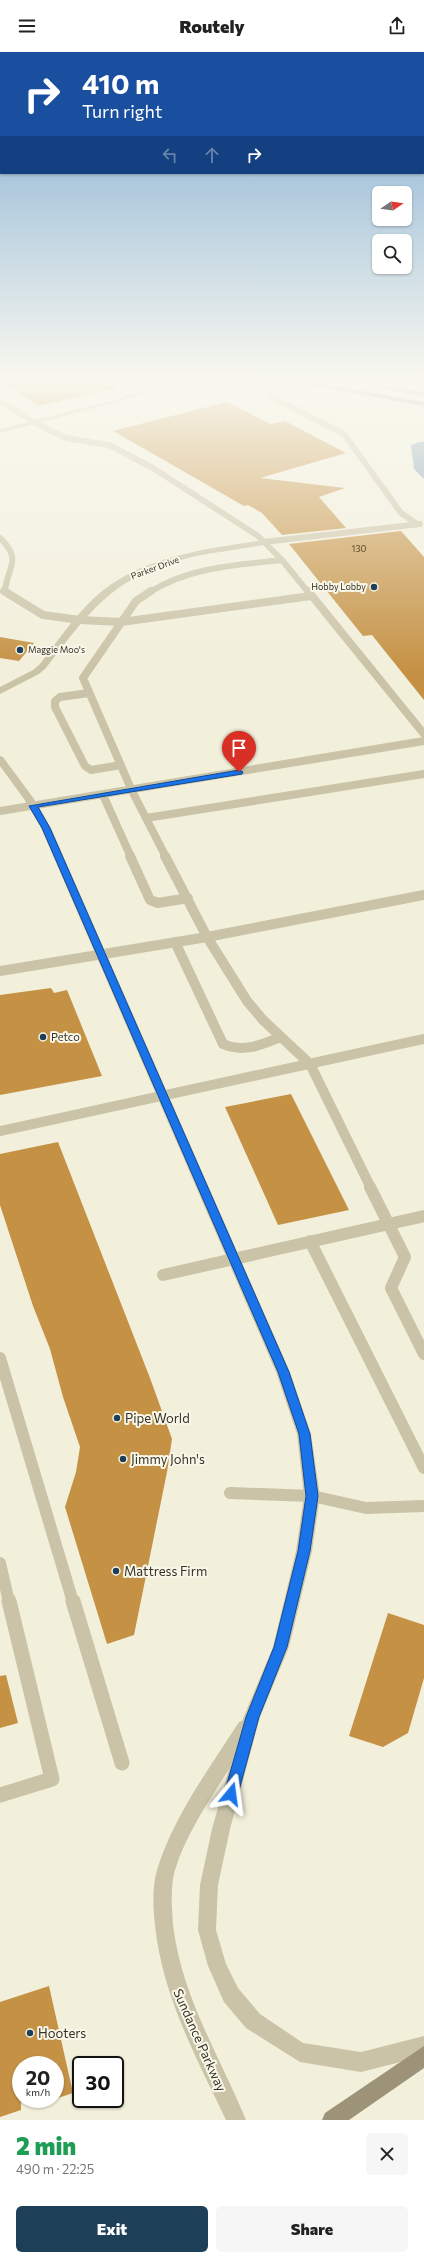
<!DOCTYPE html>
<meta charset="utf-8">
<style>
:root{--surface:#fff;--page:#f6f6f6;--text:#222;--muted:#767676;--accent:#1d3f57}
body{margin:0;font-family:Commissioner,sans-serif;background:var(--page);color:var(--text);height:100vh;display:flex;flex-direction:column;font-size:15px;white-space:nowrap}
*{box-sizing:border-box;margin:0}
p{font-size:13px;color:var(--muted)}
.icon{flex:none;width:22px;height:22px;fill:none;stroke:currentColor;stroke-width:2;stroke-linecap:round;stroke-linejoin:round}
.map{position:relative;height:2068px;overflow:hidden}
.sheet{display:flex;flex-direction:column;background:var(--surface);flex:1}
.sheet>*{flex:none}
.top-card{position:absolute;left:0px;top:0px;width:424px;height:122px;box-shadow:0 1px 3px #0004;background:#1a4fa0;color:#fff;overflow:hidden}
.needle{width:26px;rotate:77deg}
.tools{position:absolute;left:372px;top:134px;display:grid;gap:8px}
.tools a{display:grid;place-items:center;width:40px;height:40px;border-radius:6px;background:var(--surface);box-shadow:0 1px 3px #0004;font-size:20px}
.speed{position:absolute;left:12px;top:2004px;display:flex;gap:8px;font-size:20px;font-weight:700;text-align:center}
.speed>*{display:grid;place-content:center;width:52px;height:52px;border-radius:50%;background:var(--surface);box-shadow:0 1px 3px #0004;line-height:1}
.speed small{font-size:10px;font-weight:400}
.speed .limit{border:2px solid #111;border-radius:6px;background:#fff;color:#111}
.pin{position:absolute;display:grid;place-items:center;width:34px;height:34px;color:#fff;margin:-41px -17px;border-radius:50% 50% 50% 0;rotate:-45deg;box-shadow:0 0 4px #0007}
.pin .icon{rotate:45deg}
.me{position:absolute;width:44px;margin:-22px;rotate:16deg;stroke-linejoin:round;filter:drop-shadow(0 0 3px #0008)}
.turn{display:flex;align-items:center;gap:14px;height:84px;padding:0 16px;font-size:18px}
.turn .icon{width:52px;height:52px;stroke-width:2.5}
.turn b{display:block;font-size:28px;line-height:34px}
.lanes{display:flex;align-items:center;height:38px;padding:0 16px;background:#0003;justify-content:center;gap:20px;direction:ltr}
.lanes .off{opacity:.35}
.round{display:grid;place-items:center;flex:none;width:42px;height:42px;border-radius:6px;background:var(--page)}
.summary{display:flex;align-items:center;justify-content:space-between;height:68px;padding:0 16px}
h1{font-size:24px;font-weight:800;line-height:30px;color:#1e9e55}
.action{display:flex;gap:8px;margin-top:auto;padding:8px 16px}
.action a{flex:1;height:46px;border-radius:6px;background:var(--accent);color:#fff;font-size:16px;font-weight:800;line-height:46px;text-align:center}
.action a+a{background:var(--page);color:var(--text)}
header{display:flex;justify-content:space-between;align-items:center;height:52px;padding:0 16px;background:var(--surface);font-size:18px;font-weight:800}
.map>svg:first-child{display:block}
.water{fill:#7a9aae}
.building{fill:#c59245}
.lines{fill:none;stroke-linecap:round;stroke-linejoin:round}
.lane-far4{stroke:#cac3a7;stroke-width:6}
.lane-far3{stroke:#cac3a7;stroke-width:8}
.lane-far2{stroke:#cac3a7;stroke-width:10}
.lane-far1{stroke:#cac3a7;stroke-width:12}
.lane{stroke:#cac3a7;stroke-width:15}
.street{fill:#cac3a7;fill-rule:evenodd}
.secondary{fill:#9d9378;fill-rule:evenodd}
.route{fill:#1a73e8;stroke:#114b97}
.poi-dot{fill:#1d3f57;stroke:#f9f7e7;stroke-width:1.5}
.labels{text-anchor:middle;stroke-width:4;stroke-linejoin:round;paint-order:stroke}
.number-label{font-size:9px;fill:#5a492e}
.far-street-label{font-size:9px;fill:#363127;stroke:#f9f7e7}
.far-poi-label{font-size:9px;fill:#363127;stroke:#f9f7e7;text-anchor:end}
.poi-label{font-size:11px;fill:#363127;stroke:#f9f7e7;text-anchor:start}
.near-poi-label{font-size:13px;fill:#363127;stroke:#f9f7e7;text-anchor:start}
.near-street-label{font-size:13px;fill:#363127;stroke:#f9f7e7}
</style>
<header><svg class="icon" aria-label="menu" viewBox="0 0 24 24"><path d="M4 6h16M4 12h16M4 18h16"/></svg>Routely<svg class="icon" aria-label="share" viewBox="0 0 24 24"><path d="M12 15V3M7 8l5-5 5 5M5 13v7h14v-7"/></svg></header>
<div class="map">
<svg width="424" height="2068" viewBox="0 0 424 2068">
<rect width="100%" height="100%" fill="#f2efdb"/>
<path class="water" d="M419,390H424V427L414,417L411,393Z"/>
<path class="building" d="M0,329H114L115,336L38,354Z
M227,350L271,372L285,369L346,401L260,426L345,436L319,445L346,476L282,483L262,461L248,453L244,454L113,379Z
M401,479L424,505V648L372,583L363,584L289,492Z
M0,585L34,591L19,609L0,606Z
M51,936L54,941L67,938L102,1024L0,1043V943Z
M291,1042L349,1158L278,1173L225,1055Z
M58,1090L150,1326L172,1387L167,1420L134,1583L107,1592L65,1455L76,1420L80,1395L63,1345L50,1297L33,1254L0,1153V1102Z
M388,1561L424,1573V1626L408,1681L383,1695L349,1684Z
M6,1623L18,1671L0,1676V1624Z
M49,1934L73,2041L55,2047V2013H21V2058L0,2065V1950Z"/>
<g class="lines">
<path class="lane-far4" d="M270,344L344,382L401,461L417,472
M0,349L35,371L66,386L109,393L153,416L258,484L282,508L308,540
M0,486C24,509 6,516 5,540
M264,490L420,472
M150,540C190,515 236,513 282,508"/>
<path class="lane-far3" d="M4,539L43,563L80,568L121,570L311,544
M151,539L136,549L83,626L132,739L166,805
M308,539L424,682
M89,641L60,645L55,649V655L85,714L91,718L121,713
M103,743L131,805
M0,759L424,689
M146,766L424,722"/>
<path class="lane-far2" d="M130,804L150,848L158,851L188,846
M165,804L207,885L247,949L263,968L310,1012L371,1136
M175,890L223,992C244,1001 261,993 281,985
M0,919L207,885L424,843
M0,1079L424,987"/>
<path class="lane-far1" d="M370,1135L405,1205L391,1236L424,1302
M310,1189L424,1416
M163,1223L424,1164
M0,1306L73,1550
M230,1441L312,1444L366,1456L424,1454
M0,1511L9,1550"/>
<path class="lane" d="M73,1549L122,1711
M0,1743L52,1727L9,1549"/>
<path class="street" d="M167,329H176L118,350L0,381V377L114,348Z
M264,488L268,490L267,492C245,497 223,499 201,503C116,522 96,551 46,616L39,622L0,642V635L33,618L40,612C57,590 73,566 94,546C139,504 206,497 264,488Z
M0,704L3,705L34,747L51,776L290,1320L311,1382L320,1444L312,1499L289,1595L260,1665L230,1777L218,1833L216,1878L226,1912L238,1936L260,1962L303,1991L361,2000L424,1984V2004L361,2020L300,2010L246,1976L224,1950L208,1914L198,1878L200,1833L212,1777L229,1717C209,1749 186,1782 175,1818C170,1836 172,1855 173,1873C182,1946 219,2002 246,2068H226C196,2005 162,1943 155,1873C153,1855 152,1836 157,1818C173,1765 209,1717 239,1670L242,1669L273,1595L296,1499L304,1444L297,1382L276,1320L41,776L24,747L0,714Z"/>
<path class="secondary" d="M294,329H307L424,350V354L297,331Z
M374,332L424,340V344L372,335L371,334Z
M424,1994V2016L349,2068H322L325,2061Z"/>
</g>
<linearGradient id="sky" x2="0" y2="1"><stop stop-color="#7caad1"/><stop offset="0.53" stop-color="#f9f8ef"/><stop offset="1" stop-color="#f9f8ef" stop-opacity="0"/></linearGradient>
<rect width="424" height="618" fill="url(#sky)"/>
<path class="route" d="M239,718L243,720L242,722L38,755L50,776L289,1320L310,1382L318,1444L310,1499L287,1595L259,1665L238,1742L236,1746L231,1748L226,1746L224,1742L246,1665L274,1595L298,1499L306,1444L299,1382L278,1320L42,776L29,754Z"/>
<g class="poi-dot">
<circle cx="374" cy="535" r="4"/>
<circle cx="20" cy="598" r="4"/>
<circle cx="43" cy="985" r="4"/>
<circle cx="117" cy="1366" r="4"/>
<circle cx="123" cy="1407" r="4"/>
<circle cx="116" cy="1519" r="4"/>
<circle cx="30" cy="1981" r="4"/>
</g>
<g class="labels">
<g class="number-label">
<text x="359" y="500">130</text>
</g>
<g class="far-street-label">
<text transform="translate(155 516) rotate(-20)" y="3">Parker Drive</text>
</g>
<g class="far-poi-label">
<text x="366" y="538">Hobby Lobby</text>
<text x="28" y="601" text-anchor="start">Maggie Moo's</text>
</g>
<g class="poi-label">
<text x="51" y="989">Petco</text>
</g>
<g class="near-poi-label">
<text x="125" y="1371">Pipe World</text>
<text x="131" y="1412">Jimmy John's</text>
<text x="124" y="1524">Mattress Firm</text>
<text x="38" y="1986">Hooters</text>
</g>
<g class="near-street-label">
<text transform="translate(200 1988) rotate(66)" y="5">Sundance Parkway</text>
</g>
</g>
</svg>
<div class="tools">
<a><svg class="needle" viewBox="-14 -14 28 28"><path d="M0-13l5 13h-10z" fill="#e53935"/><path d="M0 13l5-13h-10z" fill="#767676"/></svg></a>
<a><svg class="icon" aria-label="search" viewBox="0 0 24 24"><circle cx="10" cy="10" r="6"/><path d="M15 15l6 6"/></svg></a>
</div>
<div class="speed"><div>20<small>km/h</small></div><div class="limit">30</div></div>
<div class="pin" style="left:239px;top:720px;background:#d93025"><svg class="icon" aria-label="arrive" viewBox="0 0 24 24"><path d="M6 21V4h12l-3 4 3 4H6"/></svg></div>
<svg class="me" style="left:231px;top:1742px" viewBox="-20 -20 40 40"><path d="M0-17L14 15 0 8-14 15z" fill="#1a73e8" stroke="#fff" stroke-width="4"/></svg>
<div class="top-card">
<div class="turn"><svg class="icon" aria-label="right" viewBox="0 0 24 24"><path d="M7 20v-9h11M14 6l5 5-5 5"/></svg><div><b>410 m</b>Turn right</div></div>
<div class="lanes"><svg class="icon off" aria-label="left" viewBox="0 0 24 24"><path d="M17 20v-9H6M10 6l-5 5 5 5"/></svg><svg class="icon off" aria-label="ahead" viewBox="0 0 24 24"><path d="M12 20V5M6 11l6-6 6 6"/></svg><svg class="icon" aria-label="right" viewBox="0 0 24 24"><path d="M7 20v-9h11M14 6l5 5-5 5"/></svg></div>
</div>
</div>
<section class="sheet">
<div class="summary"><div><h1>2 min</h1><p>490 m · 22:25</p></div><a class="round"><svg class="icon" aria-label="close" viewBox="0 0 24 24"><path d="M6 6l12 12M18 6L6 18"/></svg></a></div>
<div class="action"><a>Exit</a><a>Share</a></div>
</section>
